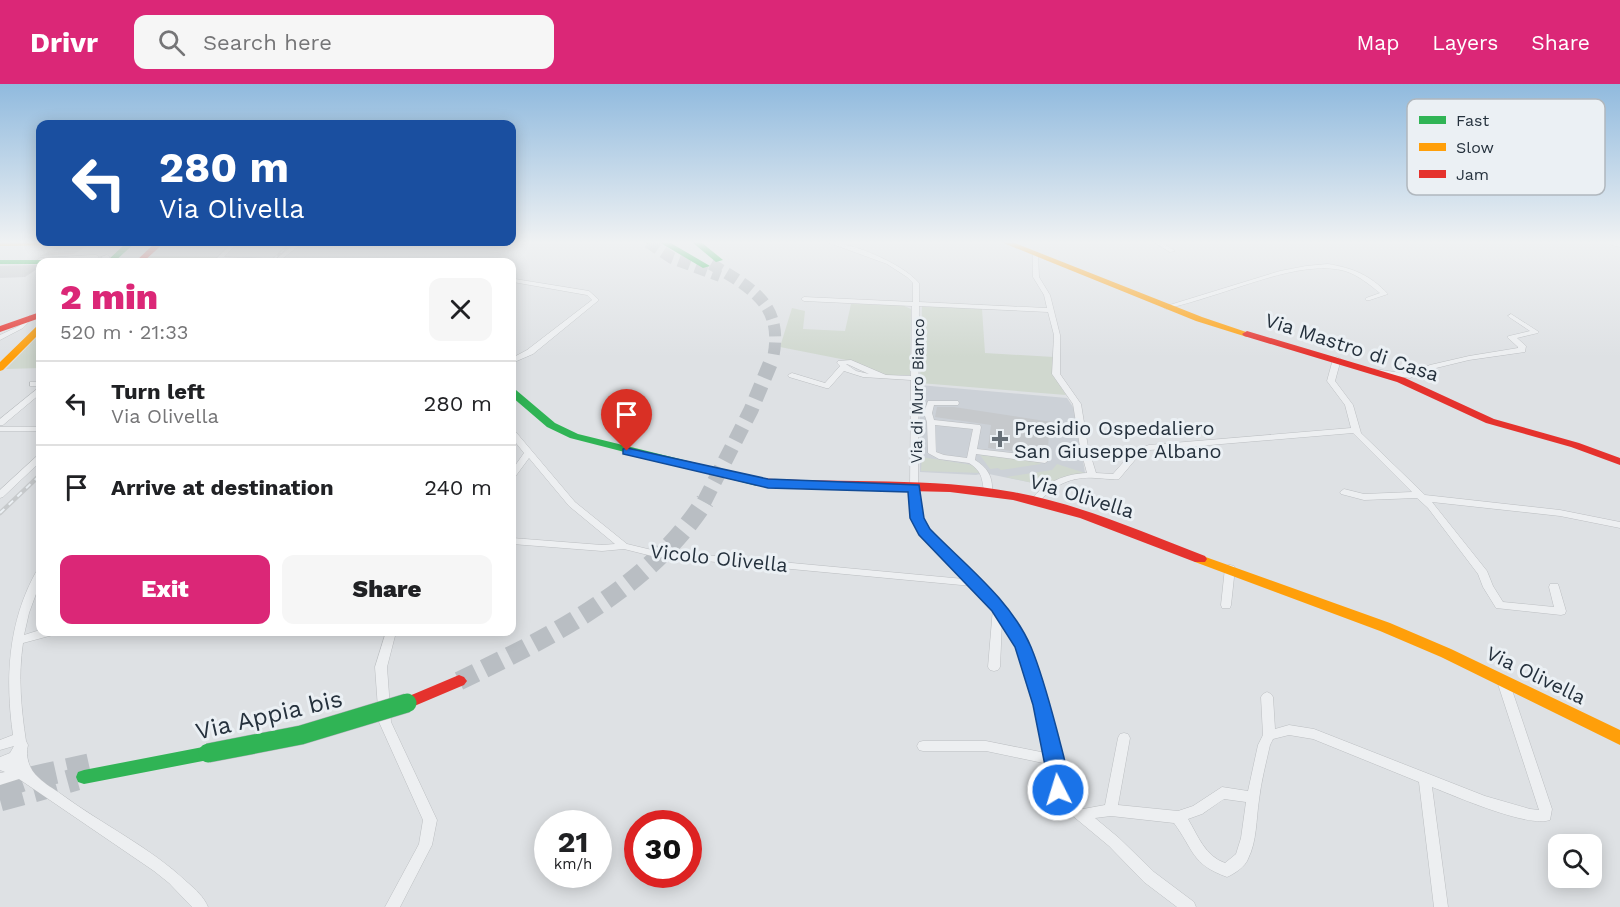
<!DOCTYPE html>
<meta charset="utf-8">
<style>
:root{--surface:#fff;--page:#f6f6f6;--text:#202124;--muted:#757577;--line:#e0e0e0;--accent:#db2777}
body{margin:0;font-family:"Work Sans",sans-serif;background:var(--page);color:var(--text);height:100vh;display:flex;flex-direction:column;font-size:22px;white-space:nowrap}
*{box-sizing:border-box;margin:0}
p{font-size:20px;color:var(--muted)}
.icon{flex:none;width:33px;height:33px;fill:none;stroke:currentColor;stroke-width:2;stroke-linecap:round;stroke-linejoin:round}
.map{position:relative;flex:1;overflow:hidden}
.details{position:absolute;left:36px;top:174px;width:480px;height:378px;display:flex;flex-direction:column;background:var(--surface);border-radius:12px;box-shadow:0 3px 15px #0003}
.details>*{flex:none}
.guide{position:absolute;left:36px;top:36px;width:480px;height:126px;border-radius:12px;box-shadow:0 3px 15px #0003;background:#1a4fa0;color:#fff;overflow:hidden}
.fabs{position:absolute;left:1548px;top:750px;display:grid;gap:12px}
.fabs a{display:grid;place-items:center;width:54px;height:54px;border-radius:12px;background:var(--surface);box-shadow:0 3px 15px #0003;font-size:30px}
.speed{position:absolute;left:534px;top:726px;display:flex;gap:12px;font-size:30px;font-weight:700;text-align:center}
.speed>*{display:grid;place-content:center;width:78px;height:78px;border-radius:50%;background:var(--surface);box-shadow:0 3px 15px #0003;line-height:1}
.speed small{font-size:15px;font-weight:400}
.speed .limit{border:9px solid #d22;background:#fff;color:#111}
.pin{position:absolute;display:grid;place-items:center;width:51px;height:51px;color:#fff;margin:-62px -26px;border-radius:50% 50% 50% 0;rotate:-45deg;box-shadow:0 0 6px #0007}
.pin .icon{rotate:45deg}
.me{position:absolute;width:66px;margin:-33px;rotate:355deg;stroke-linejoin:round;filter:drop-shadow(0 0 4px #0008)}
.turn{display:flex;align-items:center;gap:21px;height:126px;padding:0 24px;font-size:27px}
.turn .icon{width:78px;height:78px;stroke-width:2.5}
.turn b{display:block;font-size:42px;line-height:51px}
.round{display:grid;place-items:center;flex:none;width:63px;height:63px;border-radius:12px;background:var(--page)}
.headline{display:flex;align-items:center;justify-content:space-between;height:102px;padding:0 24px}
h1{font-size:36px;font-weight:800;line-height:45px;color:var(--accent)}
.primary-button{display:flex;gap:12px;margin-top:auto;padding:12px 24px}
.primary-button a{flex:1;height:69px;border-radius:12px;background:var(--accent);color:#fff;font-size:24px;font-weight:800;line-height:69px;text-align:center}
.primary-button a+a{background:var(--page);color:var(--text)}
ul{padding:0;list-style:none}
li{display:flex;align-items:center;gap:18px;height:84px;padding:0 24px;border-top:2px solid var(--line)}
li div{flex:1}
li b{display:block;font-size:22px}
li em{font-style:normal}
header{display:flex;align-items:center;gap:36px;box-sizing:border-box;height:84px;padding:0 30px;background:var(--accent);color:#fff}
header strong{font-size:28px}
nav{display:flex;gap:33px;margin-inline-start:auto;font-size:21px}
.search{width:420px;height:54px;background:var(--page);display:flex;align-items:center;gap:15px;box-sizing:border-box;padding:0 21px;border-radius:12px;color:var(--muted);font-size:22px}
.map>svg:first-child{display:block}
.built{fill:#ccd1d7}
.green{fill:#d0d8cf}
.building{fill:#c6c9cc}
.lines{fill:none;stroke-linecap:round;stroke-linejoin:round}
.highway-tunnel-far3{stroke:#b9bec3;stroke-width:12;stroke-dasharray:12 6;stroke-linecap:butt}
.highway-tunnel-far2{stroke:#b9bec3;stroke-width:15;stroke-dasharray:15 8;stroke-linecap:butt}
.highway-tunnel-far1{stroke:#b9bec3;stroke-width:19;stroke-dasharray:19 9;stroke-linecap:butt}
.highway-tunnel{stroke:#b9bec3;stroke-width:23;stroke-dasharray:23 12;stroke-linecap:butt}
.street-casing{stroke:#bcbfc2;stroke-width:1}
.street{fill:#edeff1;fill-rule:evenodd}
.fast{fill:#30b455;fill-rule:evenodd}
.slow{fill:#ff9f0a;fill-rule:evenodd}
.jam{fill:#e5322d;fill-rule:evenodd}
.rail-far1-casing{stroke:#c7cacc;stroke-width:3}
.rail-casing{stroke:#c7cacc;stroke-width:4.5}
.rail-far1{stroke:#ebf0f4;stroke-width:1.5;stroke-dasharray:4.5;stroke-linecap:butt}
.rail{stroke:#ebf0f4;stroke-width:2;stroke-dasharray:6;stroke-linecap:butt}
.fast-bridge-casing{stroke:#b0b4b9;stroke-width:20;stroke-linecap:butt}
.fast-bridge{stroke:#30b455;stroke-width:19}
.route{fill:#1a73e8;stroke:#114b97;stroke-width:1.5}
.poi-dot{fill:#666f77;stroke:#ebf0f4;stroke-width:2}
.labels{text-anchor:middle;stroke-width:6;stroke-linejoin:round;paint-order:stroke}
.far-street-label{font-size:16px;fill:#25313d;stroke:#ebf0f4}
.street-label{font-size:20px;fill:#25313d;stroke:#ebf0f4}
.poi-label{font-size:20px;fill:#25313d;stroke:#ebf0f4;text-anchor:start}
.near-street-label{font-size:24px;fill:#25313d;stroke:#ebf0f4}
.key{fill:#ebf0f4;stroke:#b0b7bd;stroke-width:1.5}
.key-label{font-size:16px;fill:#25313d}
</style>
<header>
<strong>Drivr</strong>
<div class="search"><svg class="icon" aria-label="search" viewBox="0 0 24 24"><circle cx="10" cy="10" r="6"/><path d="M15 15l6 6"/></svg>Search here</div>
<nav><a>Map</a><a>Layers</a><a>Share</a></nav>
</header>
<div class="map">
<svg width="1620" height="823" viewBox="0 0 1620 823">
<rect width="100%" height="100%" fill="#dee1e4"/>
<path class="built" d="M919,301L1067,314L1075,326L1085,389L1062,393L1047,402L984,389L976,391L920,388Z"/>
<path class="green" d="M149,172L220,173L218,176C276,178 335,176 393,178H143Z
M851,220L902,221L911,225L910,291H884L846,276L780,263L792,224L805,227L803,245L845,247Z
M922,222L982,225L985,269L1054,273V292L1066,311L920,299Z
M40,250V284L6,285Z
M980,371L1039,378L1041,380L1001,386L998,384L990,385Z
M922,373L972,381L982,389L921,387Z
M1057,380L1085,389L1062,393L1047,402L1006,393L1052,386Z"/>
<path class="building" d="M63,158H93L74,170L40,172L62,161Z
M38,181L40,183L25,193L0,194V182Z
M937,323H954L1065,340V351L1049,349L1048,364L1036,363V367L1027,366V369L988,364L991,341L935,333Z"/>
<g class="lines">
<path class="highway-tunnel-far3" d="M648,158L672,174L720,192
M711,180C752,204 784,221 773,274"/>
<path class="highway-tunnel-far2" d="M704,418L751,326L773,273"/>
<path class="highway-tunnel-far1" d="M459,597C550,553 648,505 705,417"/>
<path class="highway-tunnel" d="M0,704L26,695L89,681
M0,716L77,695"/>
<g class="street-casing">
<path id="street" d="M233,158H239L224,173L276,175L297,158H304L278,178L217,176V174Z
M827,158C852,158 903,180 919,199V218L1047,224L1044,211L1033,193V171L1038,170L1039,193L1050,211L1060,251V290L1081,320L1088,363L1096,389L1113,390L1134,366L1149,361L1351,344L1345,321L1327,297L1333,275L1337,273L1341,275L1335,297L1353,321L1361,349L1425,411L1560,426L1620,438V444L1560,432L1432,418L1487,487L1493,502L1503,518L1554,523L1549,503L1550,500H1558L1559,503L1566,527L1565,530L1561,531L1496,524L1483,503L1478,490L1428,424L1417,414L1364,416L1341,410L1340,408L1344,405L1364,410L1412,408L1353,349L1150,366L1140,370L1119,395C1111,396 1103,394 1095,394C1073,392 1053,401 1039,418H1033L1031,416C1045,398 1065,390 1087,389L1080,363L1073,320L1052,290L1054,251L1048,228L919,222L918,404L922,434L931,450L997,514L1016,539L1028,562L1048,621L1059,672L1061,676L1060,679L1067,711L1083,725L1105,721L1118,654L1120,650L1124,649L1128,650L1130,654L1118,721L1178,727L1193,722L1222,703L1248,707L1258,661L1263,651L1261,613L1263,610L1267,608L1271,610L1273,613L1275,645L1289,641L1314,645L1485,712L1530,725L1539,726L1497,597L1499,594L1503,593L1507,594L1509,597L1552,725L1550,736C1528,744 1455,712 1432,703L1448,823H1434L1419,698L1313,655L1289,651L1273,655L1270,661C1266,679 1261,698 1259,716C1256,736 1257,757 1248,775C1245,783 1234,790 1227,793C1191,780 1194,766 1174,739L1111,732L1095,734L1119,754L1154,788L1194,818L1196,823H1177L1144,798L1109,762L1056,718L1048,680L986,667H923L919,666L917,662L919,658L923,657H986L1046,669C1038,628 1028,571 1002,537L1000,583L998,586L994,587L990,586L988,583L993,524L972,502L652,472L624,465L602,467L512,460V454L602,461L615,460L569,422L529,374L515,393L512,394V386L524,369L512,354V347H515L575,418L627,460L652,466L964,495L924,454L912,434L910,404L911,296L863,293L844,287L829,304H826L789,293L788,291L792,289L825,299L840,282L837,279L838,277L851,276L886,291L911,292L912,222L804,217L801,215L804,213L913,218V199L907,193L887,180ZM846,280H847L869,290L856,287ZM1224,715L1246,718L1241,754L1236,770L1225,779C1205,772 1198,752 1188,735L1202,730Z
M1154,158H1161L1175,167L1170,168Z
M1443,158H1477L1474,160H1446Z
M1604,158L1620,159V163L1605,159Z
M96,171L99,173L98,174L40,178L37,176L40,174Z
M107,171L110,173L109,174L104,175L101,173Z
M1328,180C1353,184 1370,191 1388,210L1370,216H1366V214L1380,209C1370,201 1358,191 1345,187C1307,176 1248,201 1211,212C1196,217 1181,221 1166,225L1163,223L1280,187L1306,182Z
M515,195L589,207L599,216L533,270L512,279V274L527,266L592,216L587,211L513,198V196Z
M1511,230L1539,248L1538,249L1517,254L1526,262L1525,268L1469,276L1432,285L1410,294L1374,289L1370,287L1374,285L1409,290L1430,281L1469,272L1518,264V263L1507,253L1509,252L1530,247L1509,233L1508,232Z
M30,232L33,234L23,244L0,256V251L19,242Z
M30,298H40V302H30Z
M37,305H40V310L3,341H0V335Z
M928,317H958L959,319L958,321H934L932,329L934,336L980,341L981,343L977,365L1045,373L1049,376L1045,379L976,370L975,376C988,384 993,393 992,408L988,411L985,410C981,395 984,389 969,379L939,375L928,369L927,338L924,329ZM935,341L973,345L967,374L944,371L936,368Z
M0,343H40V347H0Z
M37,372H40V378L3,413L0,414V406Z
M1230,481L1234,482L1235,484L1231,521L1230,524H1222L1221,521L1225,484L1226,482Z
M40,487V499L29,529L24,551L40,546V548H54L53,551L23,559C18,592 21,624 26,657L28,661C25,672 29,686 39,694C45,700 54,705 61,710C103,741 150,763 187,798C195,805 204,813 208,823H192L169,799L154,787L19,695L0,701V689L5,688L0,686V673L10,669L14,662L0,666V656L13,651C5,595 8,538 36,488Z
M386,548H396L387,583L391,638L437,736L432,761L400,823H385L419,760L423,736L379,638L375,583Z"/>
</g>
<use href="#street" class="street"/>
<path class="fast" d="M127,158H136L114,178H106Z
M643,158H652L648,160Z
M659,158H669L710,182L703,184Z
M692,158H701L723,176L716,178Z
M0,176H43L47,178H40V180H0Z
M512,305L516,306L555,339L578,350L761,395L763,398L757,402L570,354L547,343L512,313Z
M208,662L214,664L216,669L214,674L208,676L84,700L78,698L76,693L78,688L84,686Z"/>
<path class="slow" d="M0,158H60L61,159L57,161L0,162Z
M1001,158H1012L1202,233L1252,250L1247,253L1196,237Z
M40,241V249L3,286L0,287V278L37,242Z
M1200,471L1390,539L1451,565L1620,646V661L1441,573L1380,547L1195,478L1193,475L1195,472Z"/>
<path class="jam" d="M156,158H165L143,178H135Z
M40,228V234L0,248V242Z
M1247,247L1405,294L1494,335L1579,359L1620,374V381L1571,363L1486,339L1397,298L1244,252L1242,250Z
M757,394C842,400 929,393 1013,408C1080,420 1142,448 1205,472L1207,475L1205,478H1195L1080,434L1013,416L950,408L788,404L753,401L751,398Z
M459,591L464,593L467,597L464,601L412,623L407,625L402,623L399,619L402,615Z"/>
<g class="rail-far1-casing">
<path id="rail-far1" d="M274,175L292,158"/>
</g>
<g class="rail-casing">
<path id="rail" d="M0,429L40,391"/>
</g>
<use href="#rail-far1" class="rail-far1"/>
<use href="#rail" class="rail"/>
<g class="fast-bridge-casing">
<path id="fast-bridge" d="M208,669L301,651L407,619"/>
</g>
<use href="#fast-bridge" class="fast-bridge"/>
</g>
<linearGradient id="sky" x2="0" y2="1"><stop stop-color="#90bade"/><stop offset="0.58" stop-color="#f0f2f3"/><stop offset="1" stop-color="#f0f2f3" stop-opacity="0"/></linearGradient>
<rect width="1620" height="273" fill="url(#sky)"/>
<path class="route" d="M627,364L768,395L919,401L924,434L930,445C965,481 1011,516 1031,563C1043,592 1051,624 1059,654C1063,671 1072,696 1065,712L1058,715L1051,712L1033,621L1015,563L992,527L919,451L910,434L908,408L768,404L623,370V365Z"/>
<path class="poi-dot" d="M997 346h6v6h6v6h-6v6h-6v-6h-6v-6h6z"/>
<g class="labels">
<g class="far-street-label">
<text transform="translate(917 307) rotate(-89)" y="6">Via di Muro Bianco</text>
</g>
<g class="street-label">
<text transform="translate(1352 263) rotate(18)" y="7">Via Mastro di Casa</text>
<text transform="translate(1082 412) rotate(17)" y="7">Via Olivella</text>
<text transform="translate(719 474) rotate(6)" y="7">Vicolo Olivella</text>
<text transform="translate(1536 591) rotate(26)" y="7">Via Olivella</text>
</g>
<g class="poi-label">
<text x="1014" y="351">Presidio Ospedaliero<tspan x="1014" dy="23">San Giuseppe Albano</tspan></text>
</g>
<g class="near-street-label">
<text transform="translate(269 631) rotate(-13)" y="8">Via Appia bis</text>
</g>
</g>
<rect x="1407" y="15" width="198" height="96" rx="9" class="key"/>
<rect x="1419" y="32" width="27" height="8" fill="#30b455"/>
<rect x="1419" y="59" width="27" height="8" fill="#ff9f0a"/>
<rect x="1419" y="86" width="27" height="8" fill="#e5322d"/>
<g class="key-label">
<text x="1456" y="42">Fast</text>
<text x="1456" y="69">Slow</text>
<text x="1456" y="96">Jam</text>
</g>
</svg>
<div class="fabs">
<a><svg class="icon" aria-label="search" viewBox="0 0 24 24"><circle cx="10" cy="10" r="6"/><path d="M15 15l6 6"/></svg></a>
</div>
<div class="speed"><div>21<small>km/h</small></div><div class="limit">30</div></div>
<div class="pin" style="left:627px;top:367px;background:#d93025"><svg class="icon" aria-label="arrive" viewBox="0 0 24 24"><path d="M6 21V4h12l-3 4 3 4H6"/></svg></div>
<svg class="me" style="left:1058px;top:706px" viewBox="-20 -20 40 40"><circle r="17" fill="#1a73e8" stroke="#fff" stroke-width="3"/><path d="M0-11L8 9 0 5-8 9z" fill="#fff"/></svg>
<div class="guide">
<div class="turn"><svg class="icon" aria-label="left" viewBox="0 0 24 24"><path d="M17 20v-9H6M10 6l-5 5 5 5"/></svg><div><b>280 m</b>Via Olivella</div></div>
</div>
<section class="details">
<div class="headline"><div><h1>2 min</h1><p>520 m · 21:33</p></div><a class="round"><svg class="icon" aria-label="close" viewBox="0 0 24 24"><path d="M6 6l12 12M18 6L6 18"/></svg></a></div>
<ul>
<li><svg class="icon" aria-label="left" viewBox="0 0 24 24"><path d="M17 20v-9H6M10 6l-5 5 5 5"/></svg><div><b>Turn left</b><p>Via Olivella</p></div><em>280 m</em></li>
<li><svg class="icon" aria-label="arrive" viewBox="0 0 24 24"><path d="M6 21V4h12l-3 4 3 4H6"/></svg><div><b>Arrive at destination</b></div><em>240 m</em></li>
</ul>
<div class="primary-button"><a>Exit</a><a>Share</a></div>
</section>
</div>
